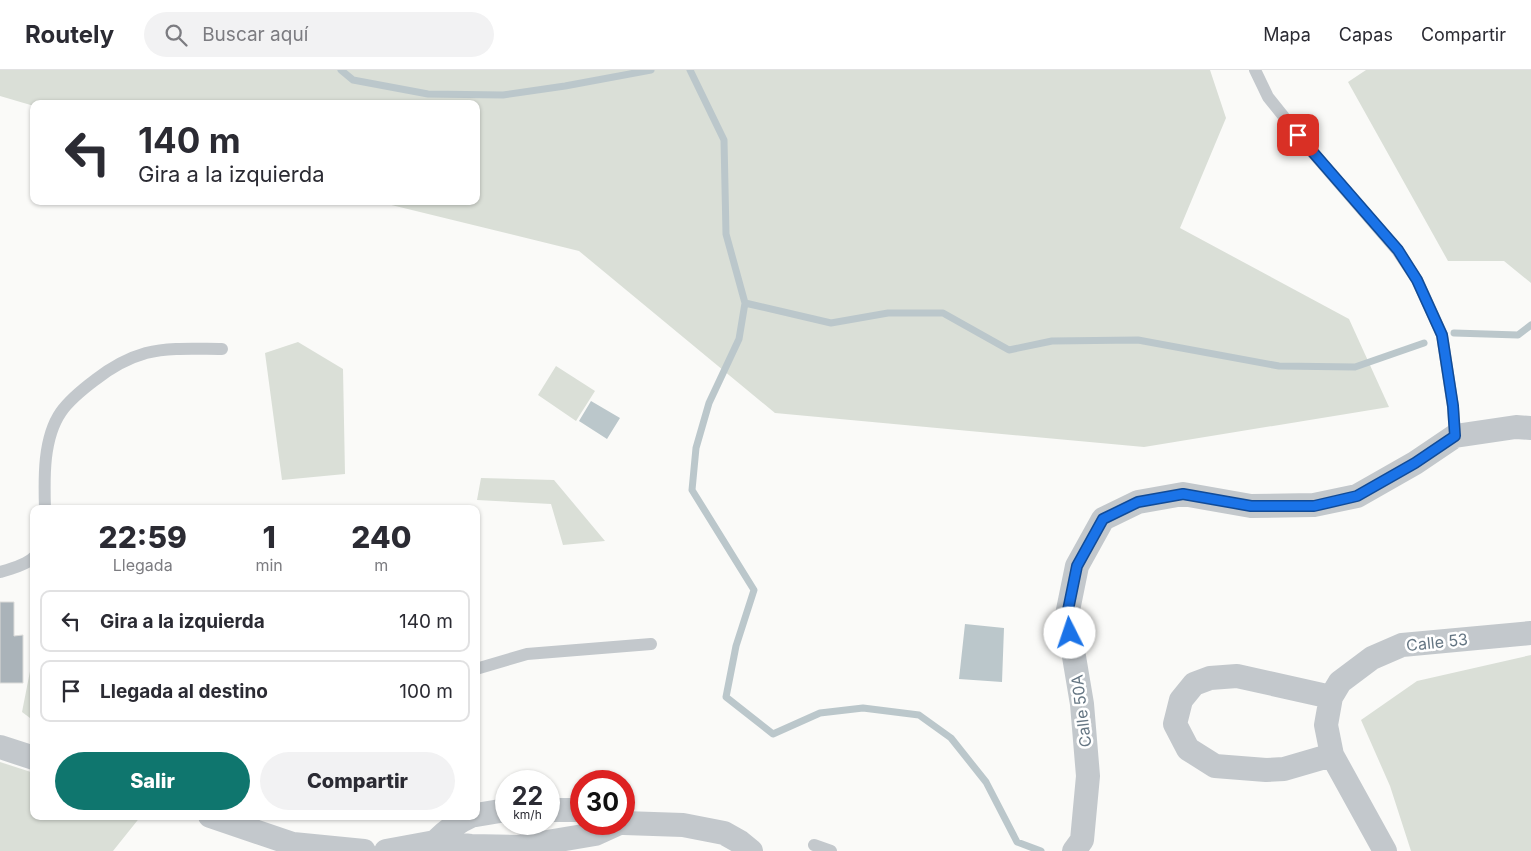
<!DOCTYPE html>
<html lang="es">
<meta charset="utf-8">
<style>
:root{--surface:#fff;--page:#f2f2f3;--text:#2b2b33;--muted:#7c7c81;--line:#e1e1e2;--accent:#0f766e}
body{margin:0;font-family:Inter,sans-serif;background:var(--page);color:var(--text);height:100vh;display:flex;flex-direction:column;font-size:19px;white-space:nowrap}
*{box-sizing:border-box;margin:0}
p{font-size:16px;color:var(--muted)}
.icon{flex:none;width:28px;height:28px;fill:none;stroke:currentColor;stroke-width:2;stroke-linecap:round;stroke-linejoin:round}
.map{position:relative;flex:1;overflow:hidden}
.sheet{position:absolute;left:30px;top:435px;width:450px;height:315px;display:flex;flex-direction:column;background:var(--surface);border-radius:10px;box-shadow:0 1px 4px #0004}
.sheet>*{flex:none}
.banner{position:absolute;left:30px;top:30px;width:450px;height:105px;border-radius:10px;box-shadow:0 1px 4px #0004;background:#fff;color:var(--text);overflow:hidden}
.speed{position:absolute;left:495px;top:700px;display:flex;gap:10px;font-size:25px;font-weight:700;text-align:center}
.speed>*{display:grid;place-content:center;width:65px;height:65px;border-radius:50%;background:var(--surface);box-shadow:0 1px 4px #0004;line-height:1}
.speed small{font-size:12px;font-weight:400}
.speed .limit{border:8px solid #d22;background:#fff;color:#111}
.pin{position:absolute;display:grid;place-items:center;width:42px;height:42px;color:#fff;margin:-21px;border-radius:10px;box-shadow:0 2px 8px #0006}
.me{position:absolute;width:55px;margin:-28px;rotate:356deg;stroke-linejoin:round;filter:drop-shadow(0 0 4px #0008)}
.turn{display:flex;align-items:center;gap:18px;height:105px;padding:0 25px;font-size:22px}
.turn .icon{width:65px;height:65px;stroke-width:2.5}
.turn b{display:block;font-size:35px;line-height:42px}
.eta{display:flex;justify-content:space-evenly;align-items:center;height:85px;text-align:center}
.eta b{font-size:30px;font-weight:800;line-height:35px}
.action{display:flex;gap:10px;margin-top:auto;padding:10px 25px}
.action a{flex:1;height:58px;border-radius:30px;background:var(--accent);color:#fff;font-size:20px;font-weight:800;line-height:58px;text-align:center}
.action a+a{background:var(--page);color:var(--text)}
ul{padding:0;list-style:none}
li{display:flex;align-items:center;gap:15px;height:62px;margin:0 10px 8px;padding:0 15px;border:2px solid var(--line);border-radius:10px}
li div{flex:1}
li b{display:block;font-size:19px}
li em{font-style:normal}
header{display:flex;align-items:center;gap:30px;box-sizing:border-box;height:70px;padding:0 25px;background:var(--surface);border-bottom:1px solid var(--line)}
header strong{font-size:24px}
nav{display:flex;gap:28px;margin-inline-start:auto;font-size:18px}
.search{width:350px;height:45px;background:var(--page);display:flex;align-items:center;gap:12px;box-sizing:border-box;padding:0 18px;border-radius:28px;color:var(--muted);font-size:19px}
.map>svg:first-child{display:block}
.green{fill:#dadfd7}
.water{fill:#bbc7cb}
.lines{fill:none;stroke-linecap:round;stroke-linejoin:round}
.stream{stroke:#bbc7cb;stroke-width:7}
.building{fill:#aab3b9;stroke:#dcdcda}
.service{stroke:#c3c8cc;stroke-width:12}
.minor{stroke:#c3c8cc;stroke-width:24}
.route-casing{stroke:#114b97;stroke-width:12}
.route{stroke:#1a73e8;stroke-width:9}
.labels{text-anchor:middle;stroke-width:5;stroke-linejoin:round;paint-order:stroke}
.street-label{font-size:16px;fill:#657683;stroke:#fff}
</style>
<header>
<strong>Routely</strong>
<div class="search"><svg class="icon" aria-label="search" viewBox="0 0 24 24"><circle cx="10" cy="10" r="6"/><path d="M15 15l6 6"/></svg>Buscar aquí</div>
<nav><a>Mapa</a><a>Capas</a><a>Compartir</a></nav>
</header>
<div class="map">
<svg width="1531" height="781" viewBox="0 0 1531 781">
<rect width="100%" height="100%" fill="#fafaf8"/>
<path class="green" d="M0,0H1210L1226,48L1180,158L1349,249L1389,337L1144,377L775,343L579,181L375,131H476V34H34V36L0,26Z
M1366,0H1531V213L1504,191H1448L1348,12Z
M298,272L343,299L345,404L282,410L265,283Z
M556,296L595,321L576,351L538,325Z
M481,408L554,410L605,471L563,475L551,434L477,430Z
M34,581V651L22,642Z
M1531,585V781H1411L1390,716L1361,650L1417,611Z
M0,692L34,703V746H141L113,781H0Z"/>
<path class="water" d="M591,331L620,348L607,369L579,351Z
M965,554L1004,558L1002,612L959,609Z"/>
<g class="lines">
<path class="stream" d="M341,0L353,10L428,24L503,25L565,16L651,0
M690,0L724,70L726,164L745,233L831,253L888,243H943L1009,280L1052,271L1138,270L1279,296L1355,297L1424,273
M745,233L739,269L709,333L696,378L692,420L754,520L736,576L726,627L773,664L820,643L863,638L919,645L951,668L986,712L1017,772L1041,781
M1454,263L1518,265L1531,255"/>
</g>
<path class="building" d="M0,532H14V566L23,565V613H0Z"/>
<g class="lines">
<path class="service" d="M1255,0L1268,27L1308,77L1397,180L1417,210L1442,265L1453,337L1455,366
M45,439C44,408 43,368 61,342C70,329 83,319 95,310C109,299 128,288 146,283C170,277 197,279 222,279
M0,502C11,499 26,495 34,487
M476,599L527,584L651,574
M814,775L831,781"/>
<path class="minor" d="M1331,627L1237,606L1210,608L1194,614L1181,630L1175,654L1188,679L1215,696L1266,700L1284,699L1332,685
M0,677L34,688
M549,740H581
M476,745L506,740
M210,746L293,774L364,781
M624,753L683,755L724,763L740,772L751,781
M435,772C446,761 457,752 471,746
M386,781L435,772L471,776L517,777L595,764L617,754
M1074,781L1082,770L1088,706L1082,634L1067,545L1077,496L1103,449L1138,432L1183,424L1251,436L1314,435L1357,426L1415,393L1455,366L1516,357L1531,358
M1385,781L1332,685L1326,655L1331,627L1340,612L1372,588L1402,575L1531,563"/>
</g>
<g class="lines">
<g class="route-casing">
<path id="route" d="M1070,563L1067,545L1077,496L1103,449L1138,432L1183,424L1251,436H1314L1357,426L1415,393L1455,366L1453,336L1442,265L1417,210L1398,180L1298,65"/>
</g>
<use href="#route" class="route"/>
</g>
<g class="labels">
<g class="street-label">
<text transform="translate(1437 572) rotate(-6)" y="6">Calle 53</text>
<text transform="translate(1081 641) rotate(-97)" y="6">Calle 50A</text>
</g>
</g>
</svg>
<div class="speed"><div>22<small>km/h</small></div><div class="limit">30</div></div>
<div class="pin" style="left:1298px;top:65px;background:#d93025"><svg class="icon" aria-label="arrive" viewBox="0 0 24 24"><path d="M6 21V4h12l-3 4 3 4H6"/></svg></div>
<svg class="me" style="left:1070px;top:563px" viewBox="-20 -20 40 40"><circle r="19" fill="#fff"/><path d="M0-13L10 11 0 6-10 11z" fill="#1a73e8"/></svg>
<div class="banner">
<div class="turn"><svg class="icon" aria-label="left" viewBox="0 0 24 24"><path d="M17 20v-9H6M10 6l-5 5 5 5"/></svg><div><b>140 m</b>Gira a la izquierda</div></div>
</div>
<section class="sheet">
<div class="eta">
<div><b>22:59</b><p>Llegada</p></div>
<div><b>1</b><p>min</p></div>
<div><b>240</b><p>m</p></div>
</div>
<ul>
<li><svg class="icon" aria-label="left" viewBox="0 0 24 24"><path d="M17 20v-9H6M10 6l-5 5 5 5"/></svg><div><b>Gira a la izquierda</b></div><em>140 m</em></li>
<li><svg class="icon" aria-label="arrive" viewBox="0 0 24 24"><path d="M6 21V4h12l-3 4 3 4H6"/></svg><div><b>Llegada al destino</b></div><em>100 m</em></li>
</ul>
<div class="action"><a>Salir</a><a>Compartir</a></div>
</section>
</div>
